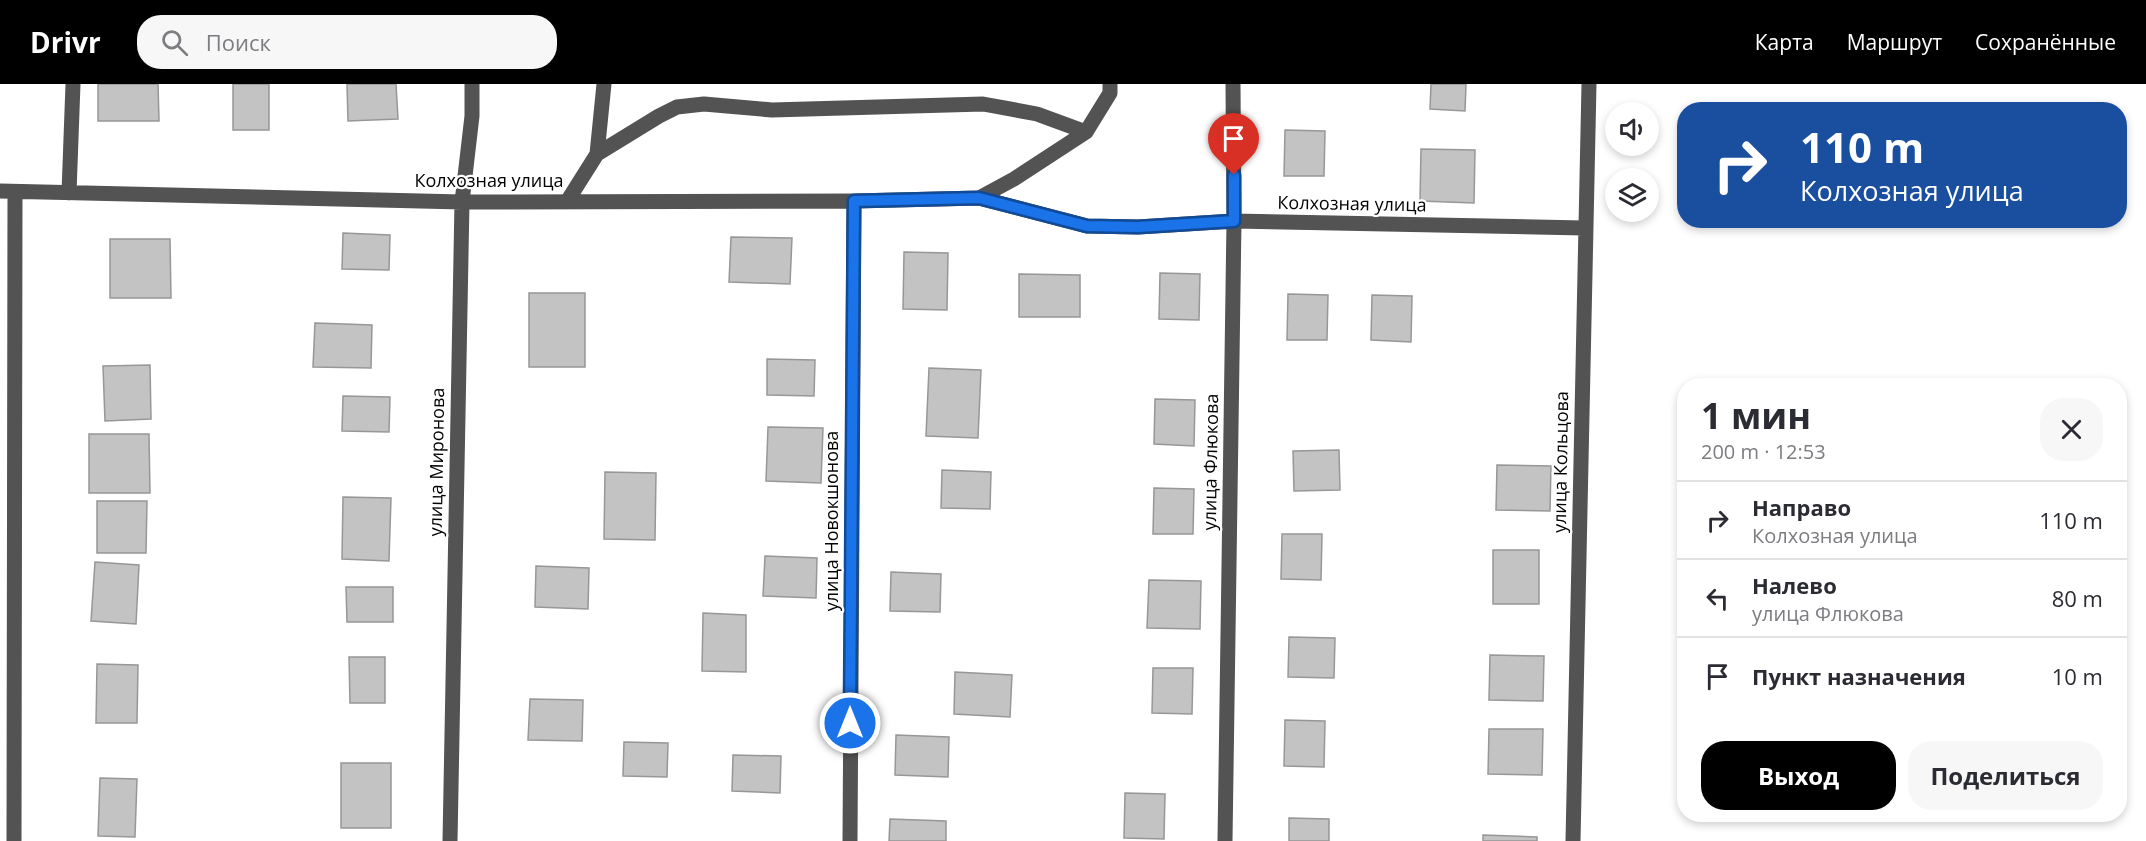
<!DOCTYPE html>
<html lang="ru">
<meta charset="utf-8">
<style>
:root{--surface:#fff;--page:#f7f7f7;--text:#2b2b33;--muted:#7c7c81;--line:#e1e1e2;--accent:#000}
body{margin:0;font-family:"Open Sans",sans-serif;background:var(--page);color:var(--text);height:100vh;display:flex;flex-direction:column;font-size:22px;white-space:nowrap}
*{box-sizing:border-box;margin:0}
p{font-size:20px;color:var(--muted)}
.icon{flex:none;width:33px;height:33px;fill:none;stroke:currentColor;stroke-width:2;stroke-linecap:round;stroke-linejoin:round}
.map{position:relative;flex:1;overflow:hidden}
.panel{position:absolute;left:1677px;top:294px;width:450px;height:444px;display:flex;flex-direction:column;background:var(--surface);border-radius:24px;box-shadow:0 3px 9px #0003}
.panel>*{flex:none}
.hud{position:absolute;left:1677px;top:18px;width:450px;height:126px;border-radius:24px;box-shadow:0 3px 9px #0003;background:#1a4fa0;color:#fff;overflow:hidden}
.fabs{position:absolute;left:1605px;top:18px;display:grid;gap:12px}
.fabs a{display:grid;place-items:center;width:54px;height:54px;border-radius:50%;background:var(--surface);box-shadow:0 3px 9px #0003;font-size:30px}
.pin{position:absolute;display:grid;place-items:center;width:51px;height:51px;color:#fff;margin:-62px -26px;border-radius:50% 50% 50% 0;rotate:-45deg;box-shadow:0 0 6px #0007}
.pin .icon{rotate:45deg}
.me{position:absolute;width:66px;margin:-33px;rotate:0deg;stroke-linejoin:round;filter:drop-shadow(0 0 4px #0008)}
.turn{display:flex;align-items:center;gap:21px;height:126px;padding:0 24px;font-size:27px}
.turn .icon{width:78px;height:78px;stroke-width:2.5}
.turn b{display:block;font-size:42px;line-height:51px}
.round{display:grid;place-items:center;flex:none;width:63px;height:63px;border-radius:24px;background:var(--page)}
.headline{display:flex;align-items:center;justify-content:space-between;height:102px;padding:0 24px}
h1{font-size:36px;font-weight:700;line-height:45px}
.cta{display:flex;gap:12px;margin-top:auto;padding:12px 24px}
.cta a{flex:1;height:69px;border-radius:24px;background:var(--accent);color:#fff;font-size:24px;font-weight:700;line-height:69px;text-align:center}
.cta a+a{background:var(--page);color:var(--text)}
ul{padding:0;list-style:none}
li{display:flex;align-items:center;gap:18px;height:78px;padding:0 24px;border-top:2px solid var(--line)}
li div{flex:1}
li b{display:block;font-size:22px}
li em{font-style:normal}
header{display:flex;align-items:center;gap:36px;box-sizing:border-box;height:84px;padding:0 30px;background:var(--accent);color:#fff}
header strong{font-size:28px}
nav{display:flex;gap:33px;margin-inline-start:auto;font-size:21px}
.search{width:420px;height:54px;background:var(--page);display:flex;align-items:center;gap:15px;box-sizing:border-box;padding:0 21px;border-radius:24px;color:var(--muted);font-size:22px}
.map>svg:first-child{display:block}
.building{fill:#c3c3c3;stroke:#979797;stroke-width:1.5}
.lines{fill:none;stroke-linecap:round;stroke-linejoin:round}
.minor{stroke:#535353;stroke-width:15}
.route-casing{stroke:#114b97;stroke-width:15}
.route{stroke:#1a73e8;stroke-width:10}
.labels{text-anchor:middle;stroke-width:4.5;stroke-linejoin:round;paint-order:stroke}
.street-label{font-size:18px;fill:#000;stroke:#fff}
</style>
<header>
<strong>Drivr</strong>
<div class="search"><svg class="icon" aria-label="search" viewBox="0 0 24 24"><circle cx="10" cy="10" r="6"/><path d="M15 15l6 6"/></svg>Поиск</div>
<nav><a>Карта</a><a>Маршрут</a><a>Сохранённые</a></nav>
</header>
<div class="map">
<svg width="2146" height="757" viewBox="0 0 2146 757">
<rect width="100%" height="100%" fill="#fff"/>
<path class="building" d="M98,0H158L159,37H98Z
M233,0H269V46H233Z
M347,0H396L398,35L348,37Z
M1431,0H1466L1465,27L1430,25Z
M1285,46L1325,47L1324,92H1284Z
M1421,65L1475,66L1474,119L1420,117Z
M343,149L390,151L389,186L342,185Z
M731,153L792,154L790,200L729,198Z
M110,155H170L171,214H110Z
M904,168L948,169L947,226L903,225Z
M1160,189L1200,190L1199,236L1159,235Z
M1019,190L1080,191V233H1019Z
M529,209H585V283H529Z
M1288,210L1328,211L1327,256H1287Z
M1372,211L1412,212L1411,258L1371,256Z
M315,239L372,241L371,284L313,283Z
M767,275L815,276L814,312L767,311Z
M150,281L151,335L105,337L103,282Z
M929,284L981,286L978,354L926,352Z
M343,312L390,313L389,348L342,347Z
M1155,315L1195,316L1194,362L1154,360Z
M768,343L823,344L821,399L766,397Z
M89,350H149L150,409H89Z
M1339,366L1340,406L1294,407L1293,367Z
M1497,381L1551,382L1550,427L1496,426Z
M942,386L991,388L990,425L941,424Z
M605,388L656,389L655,456L604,455Z
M1154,404L1194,405L1193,450H1153Z
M343,413L391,414L389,477L342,475Z
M97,417H147L146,469H97Z
M1282,450H1322L1321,496L1281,495Z
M1493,466H1539V520H1493Z
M765,472L817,474L816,514L763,512Z
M95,478L139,481L136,540L91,537Z
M536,482L589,484L588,525L535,523Z
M891,488L941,490L940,528L890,527Z
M1149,496L1201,497L1200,545L1147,544Z
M346,503H393V538H347Z
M703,529L746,531V588L702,587Z
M1289,553L1335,554L1334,594L1288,593Z
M1490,571L1544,572L1543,617L1489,616Z
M349,573H385V619H350Z
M97,580L138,581L137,639H96Z
M1153,584H1193L1192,630L1152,629Z
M955,588L1012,591L1010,633L954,630Z
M530,615L583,616L582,657L528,656Z
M1285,636L1325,637L1324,683L1284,682Z
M1489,645H1543L1542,691L1488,690Z
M896,651L949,653L948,693L895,691Z
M624,658L668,659L667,693L623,692Z
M733,671L781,672L780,709L732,707Z
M341,679H391V744H341Z
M100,694L137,695L135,753L98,752Z
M1125,709L1165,710L1164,755L1124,754Z
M1289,734L1329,735V757H1289Z
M890,735L946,737V757H889Z
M1483,751L1537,753V757H1483Z"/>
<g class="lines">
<path class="minor" d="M597,70L659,32L677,23L704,20L772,26L983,20L1037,30L1086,48
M0,107L462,118L854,117L979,114L1087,142L1138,143L1234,137L1584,144
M69,109L73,0
M979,114L1014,95L1086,48L1110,9V0
M568,116L597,70L604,0
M14,757L15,108
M450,757L462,118L472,32V0
M850,757L854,117
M1225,757L1234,137L1233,0
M1573,757L1589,0"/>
</g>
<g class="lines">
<g class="route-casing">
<path id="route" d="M850,639L854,117L979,114L1087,142L1138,143L1234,137V91"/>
</g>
<use href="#route" class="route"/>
</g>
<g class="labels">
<g class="street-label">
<text x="489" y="103">Колхозная улица</text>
<text transform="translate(1352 120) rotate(1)" y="6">Колхозная улица</text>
<text transform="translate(437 378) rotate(-89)" y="6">улица Миронова</text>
<text transform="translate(1211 378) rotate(-89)" y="6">улица Флюкова</text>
<text transform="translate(1561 378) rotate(-89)" y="6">улица Кольцова</text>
<text transform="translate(832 437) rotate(-90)" y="6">улица Новокшонова</text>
</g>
</g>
</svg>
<div class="fabs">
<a><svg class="icon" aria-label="sound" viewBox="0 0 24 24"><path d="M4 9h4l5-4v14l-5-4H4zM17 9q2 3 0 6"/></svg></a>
<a><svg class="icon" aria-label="layers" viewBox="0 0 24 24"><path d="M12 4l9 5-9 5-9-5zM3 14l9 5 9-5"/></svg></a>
</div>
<div class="pin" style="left:1234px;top:91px;background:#d93025"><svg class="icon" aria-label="arrive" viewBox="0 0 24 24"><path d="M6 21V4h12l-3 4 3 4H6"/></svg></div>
<svg class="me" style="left:850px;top:639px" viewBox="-20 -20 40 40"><circle r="17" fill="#1a73e8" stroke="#fff" stroke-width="3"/><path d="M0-11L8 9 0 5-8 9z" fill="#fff"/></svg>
<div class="hud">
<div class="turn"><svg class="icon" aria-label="right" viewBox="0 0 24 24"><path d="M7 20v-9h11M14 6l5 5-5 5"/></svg><div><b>110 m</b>Колхозная улица</div></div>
</div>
<section class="panel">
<div class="headline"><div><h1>1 мин</h1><p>200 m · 12:53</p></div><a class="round"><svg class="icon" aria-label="close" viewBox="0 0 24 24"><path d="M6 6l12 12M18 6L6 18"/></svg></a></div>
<ul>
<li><svg class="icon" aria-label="right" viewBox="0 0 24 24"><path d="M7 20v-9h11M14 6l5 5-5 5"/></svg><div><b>Направо</b><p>Колхозная улица</p></div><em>110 m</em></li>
<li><svg class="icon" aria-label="left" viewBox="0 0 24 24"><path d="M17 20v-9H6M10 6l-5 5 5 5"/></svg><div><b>Налево</b><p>улица Флюкова</p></div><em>80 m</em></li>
<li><svg class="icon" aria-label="arrive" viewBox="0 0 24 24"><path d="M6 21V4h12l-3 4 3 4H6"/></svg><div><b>Пункт назначения</b></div><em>10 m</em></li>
</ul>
<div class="cta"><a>Выход</a><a>Поделиться</a></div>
</section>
</div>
